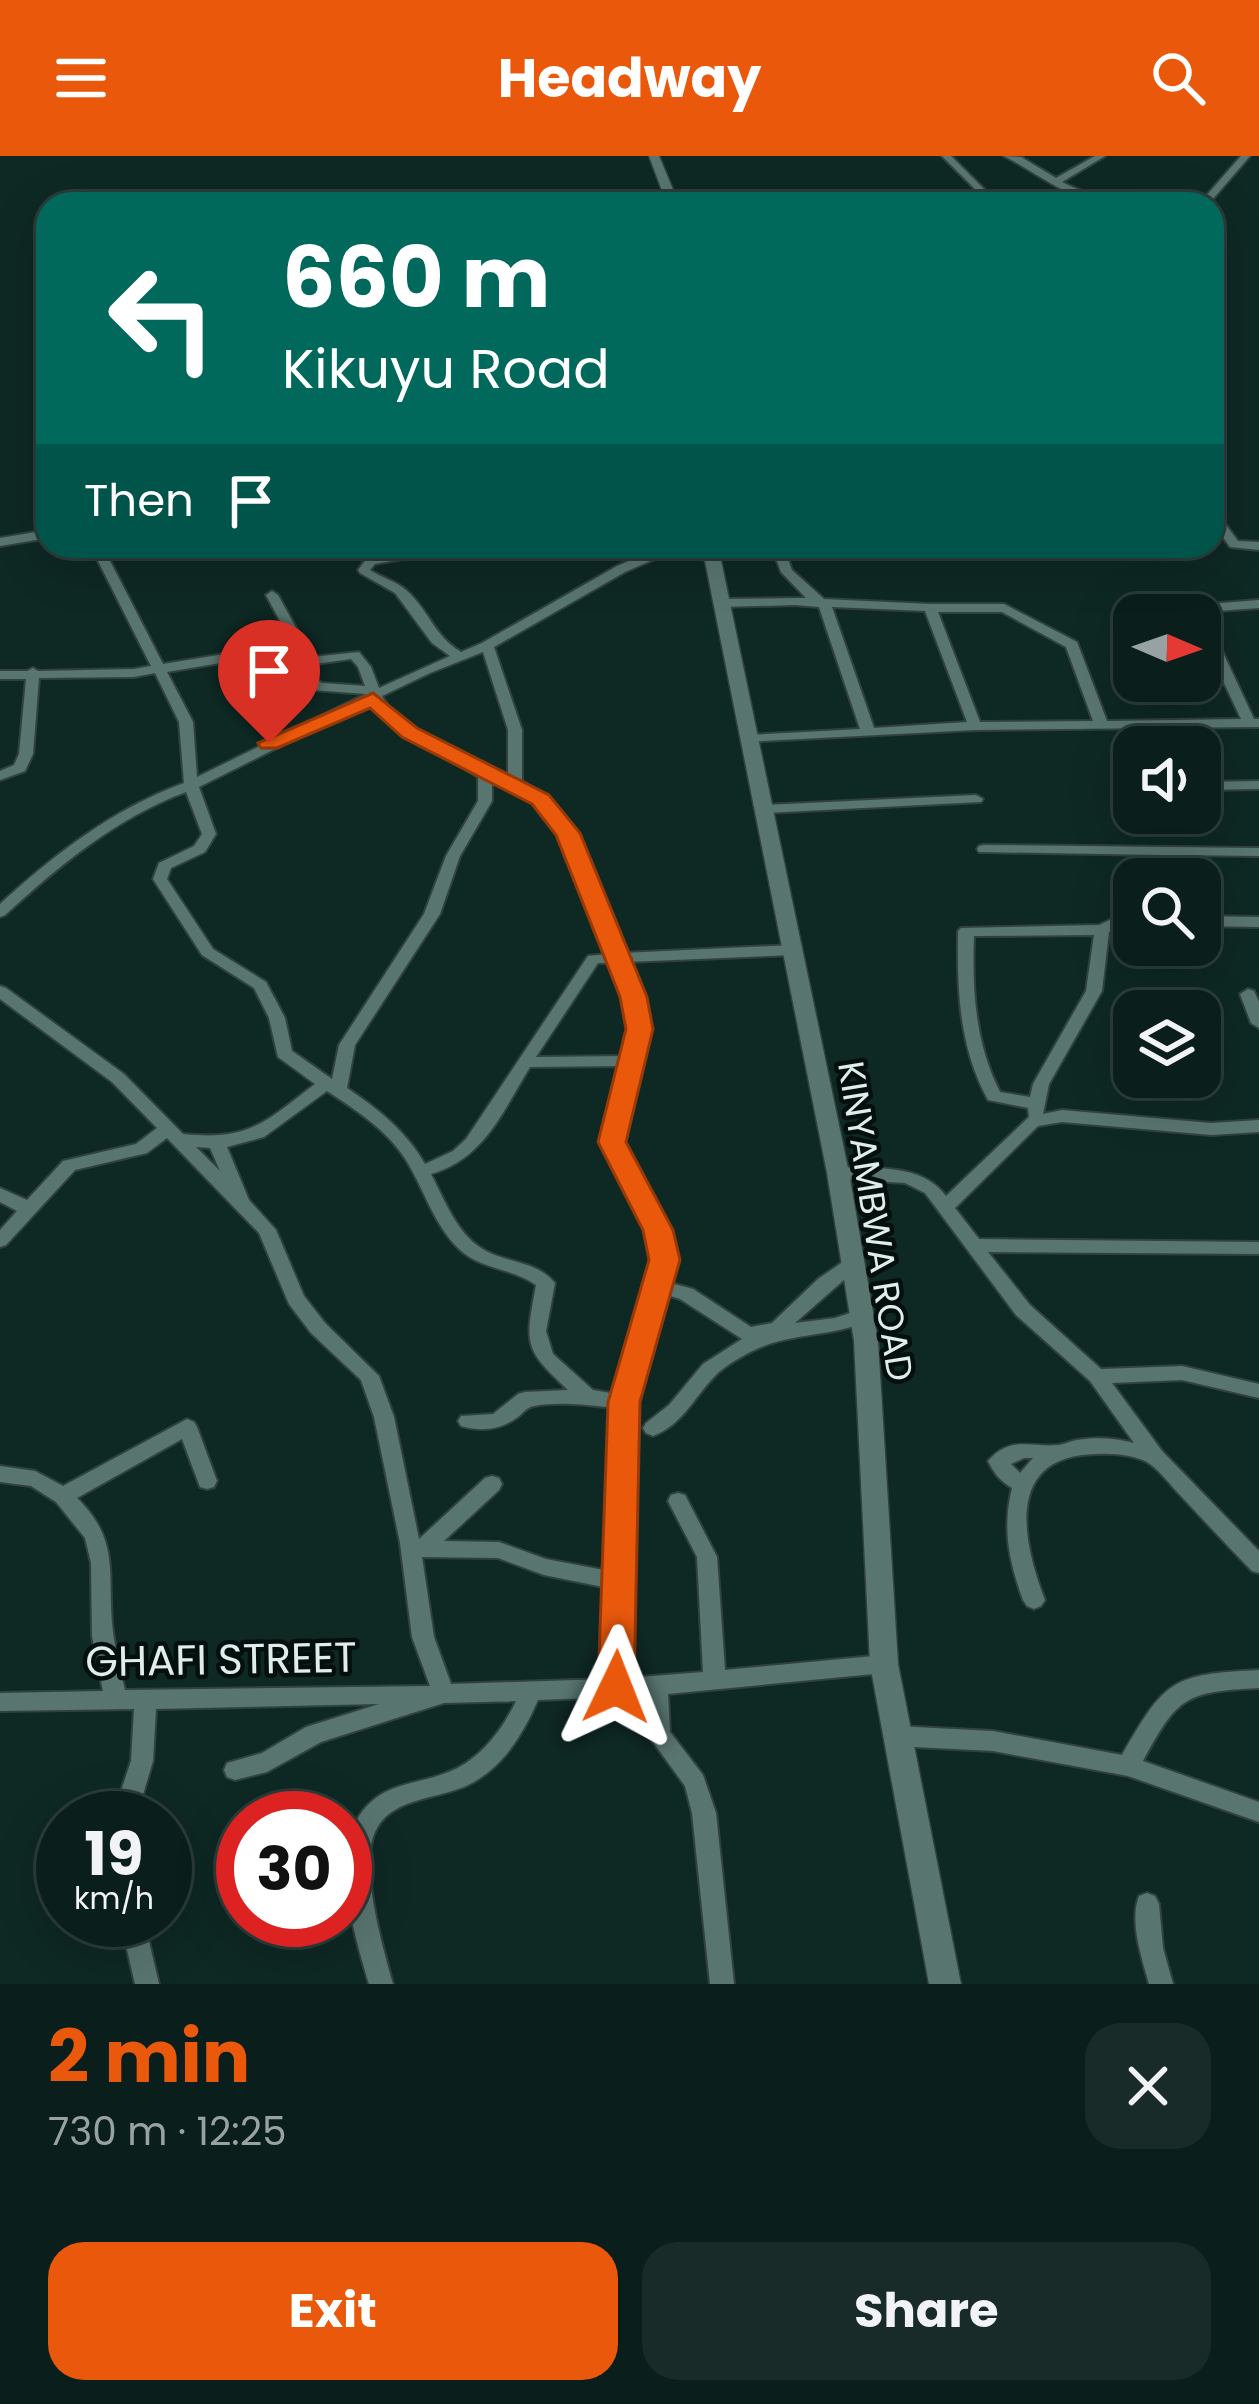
<!DOCTYPE html>
<meta charset="utf-8">
<style>
:root{--surface:#0a1e1b;--page:#182b28;--text:#f1f3f6;--muted:#99a2a3;--line:#2a3c3a;--accent:#ea580c}
body{margin:0;font-family:Poppins,sans-serif;background:var(--page);color:var(--text);height:100vh;display:flex;flex-direction:column;font-size:45px;white-space:nowrap}
*{box-sizing:border-box;margin:0}
p{font-size:39px;color:var(--muted)}
.icon{flex:none;width:66px;height:66px;fill:none;stroke:currentColor;stroke-width:2;stroke-linecap:round;stroke-linejoin:round}
.map{position:relative;height:1828px;overflow:hidden}
.panel{display:flex;flex-direction:column;background:var(--surface);flex:1}
.panel>*{flex:none}
.top-card{position:absolute;left:36px;top:36px;width:1188px;height:366px;border-radius:36px;box-shadow:0 12px 48px #0002,0 0 0 3px var(--line);background:#00695c;color:#fff;overflow:hidden}
.needle{width:78px;rotate:92deg}
.buttons{position:absolute;left:1113px;top:438px;display:grid;gap:24px}
.buttons a{display:grid;place-items:center;width:108px;height:108px;border-radius:24px;background:var(--surface);box-shadow:0 12px 48px #0002,0 0 0 3px var(--line);font-size:60px}
.speed{position:absolute;left:36px;top:1635px;display:flex;gap:24px;font-size:60px;font-weight:700;text-align:center}
.speed>*{display:grid;place-content:center;width:156px;height:156px;border-radius:50%;background:var(--surface);box-shadow:0 12px 48px #0002,0 0 0 3px var(--line);line-height:1}
.speed small{font-size:30px;font-weight:400}
.speed .limit{border:18px solid #d22;background:#fff;color:#111}
.pin{position:absolute;display:grid;place-items:center;width:102px;height:102px;color:#fff;margin:-123px -51px;border-radius:50% 50% 50% 0;rotate:-45deg;box-shadow:0 0 12px #0007}
.pin .icon{rotate:45deg}
.me{position:absolute;width:132px;margin:-66px;rotate:2deg;stroke-linejoin:round;filter:drop-shadow(0 0 9px #0008)}
.turn{display:flex;align-items:center;gap:42px;height:252px;padding:0 48px;font-size:54px}
.turn .icon{width:156px;height:156px;stroke-width:2.5}
.turn b{display:block;font-size:84px;line-height:102px}
.then{display:flex;align-items:center;height:114px;padding:0 48px;background:#0003;gap:24px;font-size:45px}
.round{display:grid;place-items:center;flex:none;width:126px;height:126px;border-radius:36px;background:var(--page)}
.summary{display:flex;align-items:center;justify-content:space-between;height:204px;padding:0 48px}
h1{font-size:72px;font-weight:700;line-height:90px;color:var(--accent)}
.button{display:flex;gap:24px;margin-top:auto;padding:24px 48px}
.button a{flex:1;height:138px;border-radius:36px;background:var(--accent);color:#fff;font-size:48px;font-weight:700;line-height:138px;text-align:center}
.button a+a{background:var(--page);color:var(--text)}
header{display:flex;justify-content:space-between;align-items:center;height:156px;padding:0 48px;background:var(--accent);color:#fff;font-size:54px;font-weight:700}
.map>svg:first-child{display:block}
.lines{fill:none;stroke-linecap:round;stroke-linejoin:round}
.minor-casing{stroke:#31423e;stroke-width:4}
.tertiary-casing{stroke:#31423e;stroke-width:3}
.minor{fill:#59756f;fill-rule:evenodd}
.tertiary{fill:#59756f;fill-rule:evenodd}
.route{fill:#ea580c;stroke:#983908;stroke-width:3}
.labels{text-anchor:middle;stroke-width:9;stroke-linejoin:round;paint-order:stroke}
.street-label{font-size:36px;fill:#dfeeeb;stroke:#050f0d}
.near-street-label{font-size:42px;fill:#dfeeeb;stroke:#050f0d}
</style>
<header><svg class="icon" aria-label="menu" viewBox="0 0 24 24"><path d="M4 6h16M4 12h16M4 18h16"/></svg>Headway<svg class="icon" aria-label="search" viewBox="0 0 24 24"><circle cx="10" cy="10" r="6"/><path d="M15 15l6 6"/></svg></header>
<div class="map">
<svg width="1259" height="1828" viewBox="0 0 1259 1828">
<rect width="100%" height="100%" fill="#0e2824"/>
<g class="lines">
<g class="minor-casing">
<path id="minor" d="M942,0H951L999,48H990Z
M1004,0L1021,1L1056,22L1095,0H1105L1062,26C1104,49 1160,48 1206,40L1241,0H1250L1212,44C1172,52 1108,54 1070,37C1047,27 1026,11 1004,0Z
M1212,355L1216,356L1238,385L1259,386V394L1230,391L1212,366Z
M48,374V382L0,390V382Z
M105,390H117L109,403L163,508L250,494L300,502L266,439L272,435L278,439L312,501L359,496L371,511L379,532L450,500L432,487L395,437L360,417L358,414L367,402L432,390H457L451,394L375,408L370,414C382,422 396,425 406,434C429,454 433,479 461,496L482,487L617,410L650,396L688,390H716L710,394L657,402L625,416L494,491L522,574V625L545,640L574,677L623,797L793,789L801,794L793,799L627,806L641,841L648,873L621,986L667,1074L673,1104L667,1126L693,1133L751,1171L772,1167L818,1123L847,1103H859L862,1108L795,1167L835,1162L862,1153L869,1155L871,1160L869,1165C825,1183 785,1175 743,1200C732,1206 721,1213 713,1222C693,1243 682,1269 653,1280L646,1277L643,1272L646,1267L669,1249L703,1208L742,1183L680,1143L664,1138L634,1246L627,1522L703,1516L697,1401L668,1345L671,1339L678,1337L685,1339L717,1401L725,1514L884,1499L892,1501L895,1508L892,1515L884,1517L668,1538L670,1576L703,1619L716,1657L734,1828H710L692,1657L685,1630L648,1579L646,1540L538,1544C523,1578 503,1612 468,1629C440,1643 394,1641 377,1672C357,1705 383,1792 393,1828H369C352,1771 318,1663 392,1633C409,1626 428,1624 446,1617C478,1606 502,1575 516,1545L444,1547L321,1586L267,1616L235,1624L227,1621L224,1614L227,1607L262,1597L306,1571L379,1548L156,1553L153,1605L136,1662H112L131,1605L134,1553L0,1555V1537L103,1535L92,1480L91,1407L85,1382L56,1346L31,1330L0,1326V1310L35,1315L63,1330L187,1263L194,1266L197,1271L217,1325L214,1331L207,1333L200,1331L182,1283L77,1342C119,1383 108,1415 112,1467C114,1490 120,1512 125,1534L430,1530L412,1481L400,1387L374,1261L361,1224L311,1177L289,1148L259,1077L167,982L147,997L75,1014L6,1089L0,1091V1074L17,1055L0,1046V1032L27,1044L63,1005L136,988L157,972L112,926L0,843V830L6,832L124,918L183,978C250,985 265,966 315,928L278,901L269,862L254,832L202,799L153,723L159,707L194,690L202,678L186,636C116,662 60,709 5,759L0,761V748C56,697 113,653 184,627L179,566L155,517L134,521L39,522L33,598L25,615L0,624V615L14,609L19,598L26,523H0V515H27L33,512L38,515L134,513L151,510L97,403ZM483,496L508,574V621C491,616 478,608 462,599C432,583 398,572 382,540L430,517ZM250,502L302,510L304,525L313,534L366,538L197,621L193,566L167,516ZM351,503L358,511L365,530L322,527L317,524L315,508ZM371,545C395,585 442,596 478,621V645L446,700L424,758L339,889L332,923L292,895L285,862L266,826L213,793L167,723L171,712L205,696L216,678L199,631ZM492,625C507,629 522,635 534,645C569,676 590,754 608,798L588,800L466,983L453,995L425,1008C406,975 378,953 347,932L355,889L440,758L460,700L492,645ZM598,807H611C625,842 635,862 625,900L536,901ZM623,910L603,986L649,1074L655,1104L617,1238L593,1234L553,1198L546,1175L555,1127C535,1103 503,1108 478,1090C455,1073 444,1043 431,1018C484,1003 503,955 530,911ZM327,935C356,954 387,974 406,1004C424,1033 434,1069 459,1093C481,1114 513,1112 536,1129C525,1189 523,1192 568,1234L525,1236L518,1238L493,1258L461,1260L458,1265L461,1270C482,1276 500,1274 518,1261C524,1256 526,1252 534,1250C556,1245 591,1249 614,1252L609,1415L546,1403L499,1386L444,1385L499,1334L502,1328L499,1322L492,1320L485,1322L419,1383L394,1261L379,1220L325,1167L304,1140L276,1074L249,1044L227,991L264,981ZM196,991L210,992L220,1015ZM422,1401L498,1402L544,1419L608,1432L605,1523L451,1528L434,1481Z
M771,390H783L792,414L824,443L930,448H1004L1077,486L1107,565L1241,563L1200,476V459H1193L1190,453L1196,449L1259,444V452L1204,456L1254,563H1259V571L975,574L743,586L741,583L748,579L860,573L819,451L795,449L721,451L715,447L721,443L806,442L781,416ZM832,451L925,455L967,566L874,572ZM938,456H1002L1066,491L1093,565L980,566Z
M1149,390H1163L1164,392L1158,396Z
M1259,625V633L1200,634V626Z
M976,639L983,643L981,646L765,657L758,653L765,649Z
M984,689L1259,692V700L1175,699L1163,723H1149L1161,699L979,696L977,693L979,690Z
M1200,760L1259,761V771L1200,770Z
M1134,762V772H1115L1109,776L1102,835L1049,928L1043,958L1062,954L1211,967L1259,964V976L1211,979L1062,966L1038,970L955,1052L979,1083L1259,1086V1098L988,1096L1030,1149L1101,1213L1182,1210L1259,1228V1242L1182,1224L1112,1227L1162,1295L1259,1395V1417L1252,1415C1228,1390 1205,1366 1182,1341C1172,1331 1162,1317 1150,1308C1138,1299 1112,1297 1097,1298C1004,1299 1022,1385 1045,1444L1041,1450L1034,1453L1027,1450L1023,1444C1009,1405 1002,1373 1012,1332C1000,1325 994,1317 988,1305C1011,1279 1031,1292 1059,1289C1065,1288 1071,1285 1077,1284C1096,1281 1116,1282 1134,1287L1090,1225L1016,1159L925,1037L905,1027L838,1023L829,1017L838,1011C876,1013 921,1007 946,1040L1029,961L1028,952L988,944C959,891 957,834 958,775L961,772L1099,769L1112,763ZM1094,779L1086,835L1033,928L1030,941L1000,936C975,887 972,834 974,780ZM1024,1302H1033L1020,1317L1011,1308Z
M1248,833L1254,835L1259,846V872L1251,867L1240,838Z
M1259,1514V1532C1185,1536 1178,1540 1143,1605L1259,1646V1666L1128,1620L993,1595L896,1590L888,1587L885,1580L888,1573L896,1570L993,1575L1122,1599C1165,1524 1172,1518 1259,1514Z
M1147,1737L1155,1740L1159,1748L1163,1792L1173,1828H1149C1142,1802 1129,1766 1139,1740Z
M120,1764H144L159,1828H135Z"/>
</g>
<g class="tertiary-casing">
<path id="tertiary" d="M649,0H659L679,48H667Z
M702,390H718L849,1017L878,1185L898,1508L961,1828H929L870,1508L854,1185L827,1017Z"/>
</g>
<use href="#minor" class="minor"/>
<use href="#tertiary" class="tertiary"/>
</g>
<path class="route" d="M373,537L417,572L549,639L580,677L647,841L653,873L626,986L673,1074L680,1104L640,1246L634,1531L629,1542L616,1546L603,1542L598,1531L608,1246L649,1104L643,1074L598,986L626,873L620,841L556,679L532,648L402,581L370,552L277,592H261L258,587Z"/>
<g class="labels">
<g class="street-label">
<text transform="translate(876 1065) rotate(81)" y="13">KINYAMBWA ROAD</text>
</g>
<g class="near-street-label">
<text transform="translate(221 1503) rotate(-1)" y="15">GHAFI STREET</text>
</g>
</g>
</svg>
<div class="buttons">
<a><svg class="needle" viewBox="-14 -14 28 28"><path d="M0-13l5 13h-10z" fill="#e53935"/><path d="M0 13l5-13h-10z" fill="#99a2a3"/></svg></a>
<a><svg class="icon" aria-label="sound" viewBox="0 0 24 24"><path d="M4 9h4l5-4v14l-5-4H4zM17 9q2 3 0 6"/></svg></a>
<a><svg class="icon" aria-label="search" viewBox="0 0 24 24"><circle cx="10" cy="10" r="6"/><path d="M15 15l6 6"/></svg></a>
<a><svg class="icon" aria-label="layers" viewBox="0 0 24 24"><path d="M12 4l9 5-9 5-9-5zM3 14l9 5 9-5"/></svg></a>
</div>
<div class="speed"><div>19<small>km/h</small></div><div class="limit">30</div></div>
<div class="pin" style="left:269px;top:587px;background:#d93025"><svg class="icon" aria-label="arrive" viewBox="0 0 24 24"><path d="M6 21V4h12l-3 4 3 4H6"/></svg></div>
<svg class="me" style="left:616px;top:1531px" viewBox="-20 -20 40 40"><path d="M0-17L14 15 0 8-14 15z" fill="#ea580c" stroke="#fff" stroke-width="4"/></svg>
<div class="top-card">
<div class="turn"><svg class="icon" aria-label="left" viewBox="0 0 24 24"><path d="M17 20v-9H6M10 6l-5 5 5 5"/></svg><div><b>660 m</b>Kikuyu Road</div></div>
<div class="then">Then<svg class="icon" aria-label="arrive" viewBox="0 0 24 24"><path d="M6 21V4h12l-3 4 3 4H6"/></svg></div>
</div>
</div>
<section class="panel">
<div class="summary"><div><h1>2 min</h1><p>730 m · 12:25</p></div><a class="round"><svg class="icon" aria-label="close" viewBox="0 0 24 24"><path d="M6 6l12 12M18 6L6 18"/></svg></a></div>
<div class="button"><a>Exit</a><a>Share</a></div>
</section>
